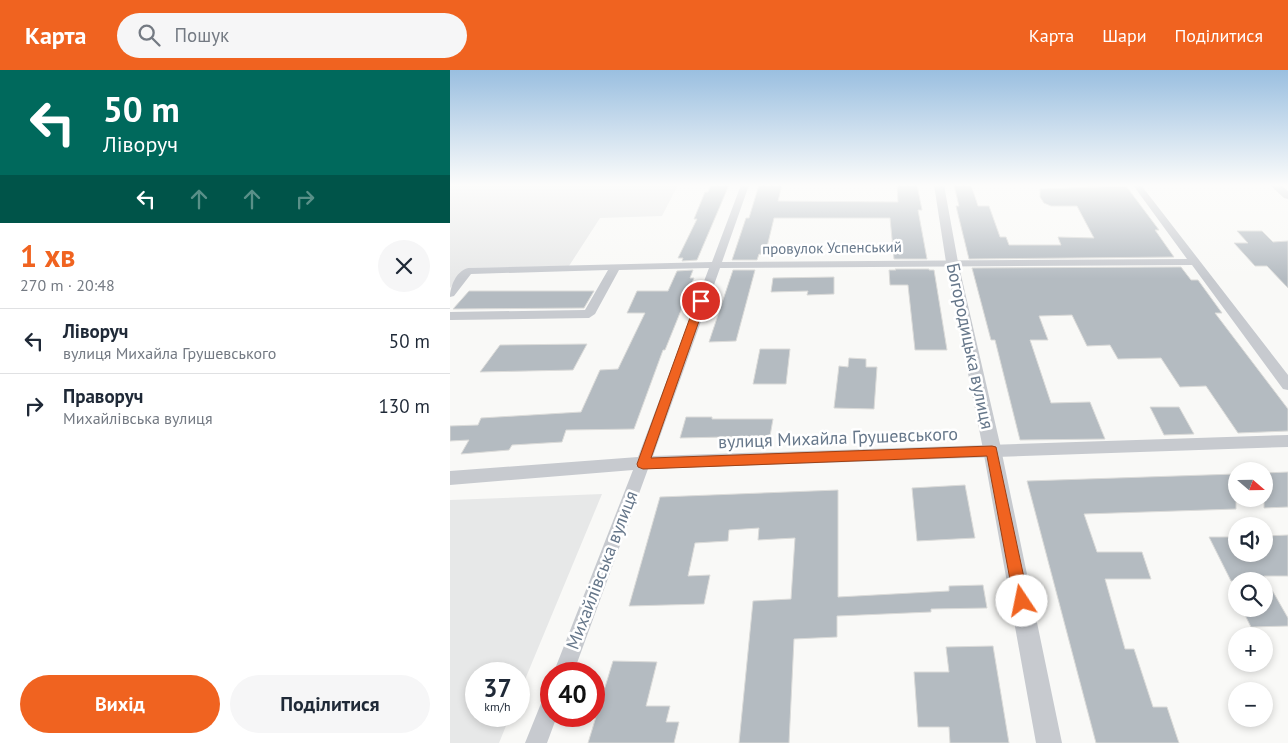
<!DOCTYPE html>
<html lang="uk">
<meta charset="utf-8">
<style>
:root{--surface:#fff;--page:#f6f6f7;--text:#1f2937;--muted:#747a83;--line:#e0e1e3;--accent:#f06320}
body{margin:0;font-family:"PT Sans",sans-serif;background:var(--page);color:var(--text);height:100vh;display:flex;flex-direction:column;font-size:19px;white-space:nowrap}
*{box-sizing:border-box;margin:0}
p{font-size:16px;color:var(--muted)}
.icon{flex:none;width:28px;height:28px;fill:none;stroke:currentColor;stroke-width:2;stroke-linecap:round;stroke-linejoin:round}
.map{position:relative;flex:1;overflow:hidden}
.details{display:flex;flex-direction:column;background:var(--surface);width:450px}
.details>*{flex:none}
.banner{background:#00695c;color:#fff;overflow:hidden}
.needle{width:32px;rotate:110deg}
.fabs{position:absolute;left:778px;top:392px;display:grid;gap:10px}
.fabs a{display:grid;place-items:center;width:45px;height:45px;border-radius:50%;background:var(--surface);box-shadow:0 2px 8px #0003;font-size:25px}
.speed{position:absolute;left:15px;top:592px;display:flex;gap:10px;font-size:25px;font-weight:700;text-align:center}
.speed>*{display:grid;place-content:center;width:65px;height:65px;border-radius:50%;background:var(--surface);box-shadow:0 2px 8px #0003;line-height:1}
.speed small{font-size:12px;font-weight:400}
.speed .limit{border:8px solid #d22;background:#fff;color:#111}
.pin{position:absolute;display:grid;place-items:center;width:42px;height:42px;color:#fff;margin:-21px;border:2px solid #fff;border-radius:50%;box-shadow:0 1px 5px #0007}
.me{position:absolute;width:55px;margin:-28px;rotate:349deg;stroke-linejoin:round;filter:drop-shadow(0 0 4px #0008)}
.turn{display:flex;align-items:center;gap:18px;height:105px;padding:0 20px;font-size:22px}
.turn .icon{width:65px;height:65px;stroke-width:2.5}
.turn b{display:block;font-size:35px;line-height:42px}
.lanes{display:flex;align-items:center;height:48px;padding:0 20px;background:#0003;justify-content:center;gap:25px;direction:ltr}
.lanes .off{opacity:.35}
.round{display:grid;place-items:center;flex:none;width:52px;height:52px;border-radius:26px;background:var(--page)}
.summary{display:flex;align-items:center;justify-content:space-between;height:85px;padding:0 20px}
h1{font-size:30px;font-weight:600;line-height:38px;color:var(--accent)}
.button{display:flex;gap:10px;margin-top:auto;padding:10px 20px}
.button a{flex:1;height:58px;border-radius:30px;background:var(--accent);color:#fff;font-size:20px;font-weight:600;line-height:58px;text-align:center}
.button a+a{background:var(--page);color:var(--text)}
ul{padding:0;list-style:none}
li{display:flex;align-items:center;gap:15px;height:65px;padding:0 20px;border-top:1px solid var(--line)}
li div{flex:1}
li b{display:block;font-size:19px}
li em{font-style:normal}
header{display:flex;align-items:center;gap:30px;box-sizing:border-box;height:70px;padding:0 25px;background:var(--accent);color:#fff}
header strong{font-size:24px}
nav{display:flex;gap:28px;margin-inline-start:auto;font-size:18px}
.search{width:350px;height:45px;background:var(--page);display:flex;align-items:center;gap:12px;box-sizing:border-box;padding:0 18px;border-radius:28px;color:var(--muted);font-size:19px}
main{display:flex;flex:1;min-height:0}
.map>svg:first-child{display:block}
.built{fill:#e7e8e8}
.building{fill:#b4bbc1;stroke:#dbdbd9}
.lines{fill:none;stroke-linecap:round;stroke-linejoin:round}
.minor{fill:#c7cacf;fill-rule:evenodd}
.tertiary{fill:#c7cacf;fill-rule:evenodd}
.route{fill:#f06320;stroke:#9c4015}
.labels{text-anchor:middle;stroke-width:5;stroke-linejoin:round;paint-order:stroke}
.far-street-label{font-size:15px;fill:#66778a;stroke:#fff}
.street-label{font-size:18px;fill:#66778a;stroke:#fff}
</style>
<header>
<strong>Карта</strong>
<div class="search"><svg class="icon" aria-label="search" viewBox="0 0 24 24"><circle cx="10" cy="10" r="6"/><path d="M15 15l6 6"/></svg>Пошук</div>
<nav><a>Карта</a><a>Шари</a><a>Поділитися</a></nav>
</header>
<main>
<section class="details">
<div class="banner">
<div class="turn"><svg class="icon" aria-label="left" viewBox="0 0 24 24"><path d="M17 20v-9H6M10 6l-5 5 5 5"/></svg><div><b>50 m</b>Ліворуч</div></div>
<div class="lanes"><svg class="icon" aria-label="left" viewBox="0 0 24 24"><path d="M17 20v-9H6M10 6l-5 5 5 5"/></svg><svg class="icon off" aria-label="ahead" viewBox="0 0 24 24"><path d="M12 20V5M6 11l6-6 6 6"/></svg><svg class="icon off" aria-label="ahead" viewBox="0 0 24 24"><path d="M12 20V5M6 11l6-6 6 6"/></svg><svg class="icon off" aria-label="right" viewBox="0 0 24 24"><path d="M7 20v-9h11M14 6l5 5-5 5"/></svg></div>
</div>
<div class="summary"><div><h1>1 хв</h1><p>270 m · 20:48</p></div><a class="round"><svg class="icon" aria-label="close" viewBox="0 0 24 24"><path d="M6 6l12 12M18 6L6 18"/></svg></a></div>
<ul>
<li><svg class="icon" aria-label="left" viewBox="0 0 24 24"><path d="M17 20v-9H6M10 6l-5 5 5 5"/></svg><div><b>Ліворуч</b><p>вулиця Михайла Грушевського</p></div><em>50 m</em></li>
<li><svg class="icon" aria-label="right" viewBox="0 0 24 24"><path d="M7 20v-9h11M14 6l5 5-5 5"/></svg><div><b>Праворуч</b><p>Михайлівська вулиця</p></div><em>130 m</em></li>
</ul>
<div class="button"><a>Вихід</a><a>Поділитися</a></div>
</section>
<div class="map">
<svg width="838" height="673" viewBox="0 0 838 673">
<rect width="100%" height="100%" fill="#f9f9f7"/>
<path class="built" d="M0,115H228L212,146L150,148L119,196L18,198L0,218Z
M152,424L69,624V604H26V646H60L49,673H0V430Z"/>
<path class="building" d="M261,115H279L247,190L232,191L233,188H228L247,149H244L255,122H258Z
M309,115H332L328,131L448,132L447,115H467L472,140H468L477,189H444L440,148H324L315,185L309,184L307,190H282L296,148H299Z
M504,115H521L528,136H539L550,167H556L559,175H611L608,167L644,168L627,136H601L594,133L590,127V119L676,116L709,160H705L724,187L519,189L506,136H509Z
M787,161H812L823,172L838,171V218L817,196H805L784,173H798Z
M731,197L741,210H748L772,243H765L838,339V361L788,363L756,316L730,317L711,288L668,289L660,275L637,276L622,245L589,246L598,270H580L601,333L640,332L655,369L570,370L545,270H541L522,198Z
M445,199H479V200H484L497,280H465L458,215H440L439,200H446Z
M243,200L240,208H244L215,280H213L184,359L116,360L112,372L62,375L59,380L11,384L19,370L0,371V356L28,355L31,348L131,342L150,300L168,299L195,243H177L187,221H218L227,201Z
M283,200H305L286,271L259,272Z
M384,207V224L357,225L358,221L321,222L323,208Z
M19,221H144L134,238L3,239Z
M137,274L123,300L30,302L50,275Z
M310,279H340L336,314H303Z
M399,288L416,289V297H427L424,339L384,338L389,296L398,297Z
M700,337H729L744,364L714,365Z
M236,347H262V349H323L320,366L230,368Z
M838,402V437L814,438V403Z
M786,404V439L634,444L647,482H692L701,509H655L675,579H684L703,637H717L729,673H646L577,411Z
M515,415L525,468L467,471L462,418Z
M388,420V527L499,521V516L533,515L537,538L481,539V542L387,546V567L344,569L339,673H289L303,531L341,529L345,468L308,470L309,458L279,460L278,471L245,473L238,506L260,505L254,534L179,536L210,427Z
M838,465V506H814L838,548V556L801,557L792,539H814V511H781L759,467H786V484H814V466Z
M543,576L559,673H500L499,657H468L464,602H499L496,577Z
M163,591L207,592L196,636H220L216,652H229L224,673H138Z"/>
<g class="lines">
<path class="minor" d="M291,115H299L272,192L737,189L683,115H691L838,305V320L833,319L742,195L270,198L203,386L838,365V377L198,399L123,604H103L183,400L0,415V401L188,387L259,198L169,200L145,244L139,248L0,250V242L135,240L158,200L21,204L4,226L0,227C0,217 6,201 18,198L262,192Z
M101,623V646H107L97,673H75L94,626Z"/>
<path class="tertiary" d="M484,115H494L508,192L550,374L612,673H586L532,374L496,192Z
M820,115H831L838,121V129L834,128Z"/>
</g>
<linearGradient id="sky" x2="0" y2="1"><stop stop-color="#9abfe0"/><stop offset="0.55" stop-color="#fcfcfb"/><stop offset="1" stop-color="#fcfcfb" stop-opacity="0"/></linearGradient>
<rect width="838" height="209" fill="url(#sky)"/>
<path class="route" d="M251,228L256,231L201,388L542,376L546,377L579,531L577,537L572,539L566,537L564,531L537,386L193,399L188,397L187,394L246,231Z"/>
<g class="labels">
<g class="far-street-label">
<text transform="translate(382 178) rotate(-1)" y="5">провулок Успенський</text>
</g>
<g class="street-label">
<text transform="translate(520 276) rotate(78)" y="6">Богородицька вулиця</text>
<text transform="translate(388 368) rotate(-2)" y="6">вулиця Михайла Грушевського</text>
<text transform="translate(152 500) rotate(-69)" y="6">Михайлівська вулиця</text>
</g>
</g>
</svg>
<div class="fabs">
<a><svg class="needle" viewBox="-14 -14 28 28"><path d="M0-13l5 13h-10z" fill="#e53935"/><path d="M0 13l5-13h-10z" fill="#747a83"/></svg></a>
<a><svg class="icon" aria-label="sound" viewBox="0 0 24 24"><path d="M4 9h4l5-4v14l-5-4H4zM17 9q2 3 0 6"/></svg></a>
<a><svg class="icon" aria-label="search" viewBox="0 0 24 24"><circle cx="10" cy="10" r="6"/><path d="M15 15l6 6"/></svg></a>
<a>+</a>
<a>−</a>
</div>
<div class="speed"><div>37<small>km/h</small></div><div class="limit">40</div></div>
<div class="pin" style="left:251px;top:231px;background:#d93025"><svg class="icon" aria-label="arrive" viewBox="0 0 24 24"><path d="M6 21V4h12l-3 4 3 4H6"/></svg></div>
<svg class="me" style="left:572px;top:531px" viewBox="-20 -20 40 40"><circle r="19" fill="#fff"/><path d="M0-13L10 11 0 6-10 11z" fill="#f06320"/></svg>
</div>
</main>
